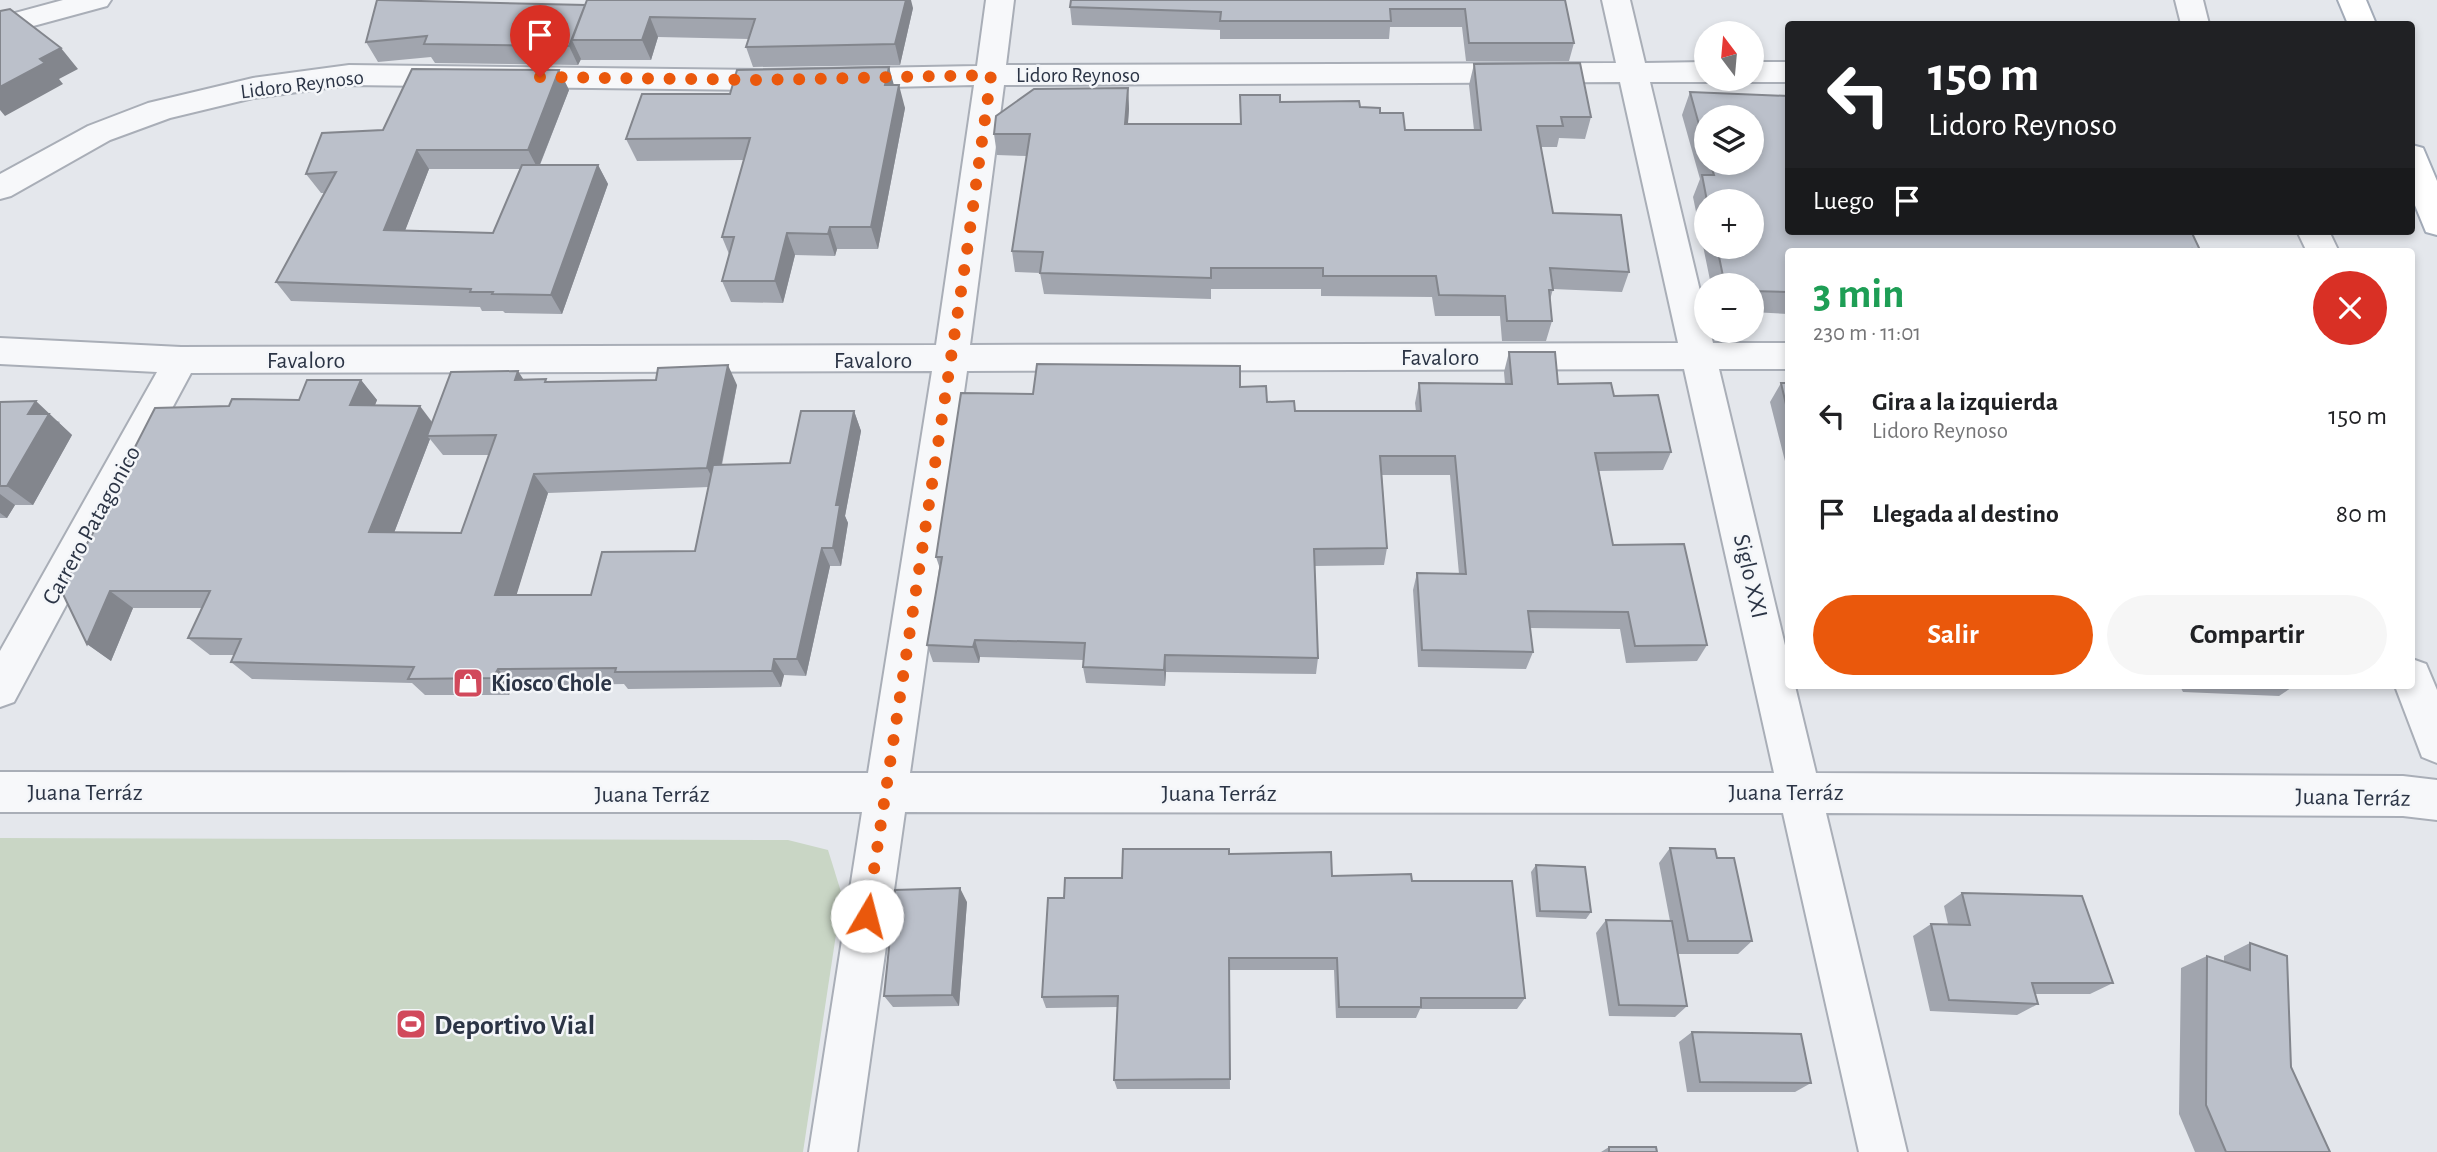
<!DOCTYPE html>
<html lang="es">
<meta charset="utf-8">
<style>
:root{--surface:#fff;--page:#f6f6f6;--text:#202124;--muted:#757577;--accent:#ea580c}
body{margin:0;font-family:"Alegreya Sans",sans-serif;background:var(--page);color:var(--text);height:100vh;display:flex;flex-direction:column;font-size:26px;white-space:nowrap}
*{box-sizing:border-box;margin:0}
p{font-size:23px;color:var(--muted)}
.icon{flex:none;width:38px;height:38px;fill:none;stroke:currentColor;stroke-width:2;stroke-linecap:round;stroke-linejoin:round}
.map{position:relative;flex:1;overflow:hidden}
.panel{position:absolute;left:1785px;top:248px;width:630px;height:441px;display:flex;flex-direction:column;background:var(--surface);border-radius:7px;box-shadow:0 4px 10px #0003}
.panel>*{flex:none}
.hud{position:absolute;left:1785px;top:21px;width:630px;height:214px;border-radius:7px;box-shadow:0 4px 10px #0003;background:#202124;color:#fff;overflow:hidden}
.needle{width:46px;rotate:344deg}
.controls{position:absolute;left:1694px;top:21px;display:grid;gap:14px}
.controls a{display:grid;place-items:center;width:70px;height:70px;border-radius:50%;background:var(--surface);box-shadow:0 4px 10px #0003;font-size:35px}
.pin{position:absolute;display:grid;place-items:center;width:60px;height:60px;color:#fff;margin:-72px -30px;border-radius:50% 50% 50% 0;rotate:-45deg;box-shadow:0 0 7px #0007}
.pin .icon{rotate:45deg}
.me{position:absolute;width:77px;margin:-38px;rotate:8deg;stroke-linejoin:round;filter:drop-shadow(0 0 5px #0008)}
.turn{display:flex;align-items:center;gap:24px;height:147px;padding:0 28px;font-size:32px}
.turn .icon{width:91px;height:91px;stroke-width:2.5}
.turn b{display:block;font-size:49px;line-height:60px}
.then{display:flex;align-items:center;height:66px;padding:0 28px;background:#0003;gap:14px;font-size:26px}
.round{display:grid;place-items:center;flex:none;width:74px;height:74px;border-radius:37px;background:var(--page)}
.headline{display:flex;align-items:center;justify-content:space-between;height:119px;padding:0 28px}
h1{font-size:42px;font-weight:700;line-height:52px;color:#1e9e55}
.cta{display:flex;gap:14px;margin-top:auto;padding:14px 28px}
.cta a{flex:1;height:80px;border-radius:42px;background:var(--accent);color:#fff;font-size:28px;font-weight:700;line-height:80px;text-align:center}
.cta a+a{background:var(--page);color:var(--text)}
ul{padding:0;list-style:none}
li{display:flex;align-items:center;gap:21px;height:98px;padding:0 28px}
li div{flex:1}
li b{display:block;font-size:26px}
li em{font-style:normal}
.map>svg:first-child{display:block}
.green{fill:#c9d6c5}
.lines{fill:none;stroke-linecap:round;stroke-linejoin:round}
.minor-casing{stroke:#a9aeb7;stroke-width:4}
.major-casing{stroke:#a3abb8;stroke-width:4}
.minor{fill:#f7f8fa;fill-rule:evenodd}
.major{fill:#fff;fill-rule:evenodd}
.wall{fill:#a1a5ae;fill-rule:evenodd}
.shaded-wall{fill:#83868d}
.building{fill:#bbc0ca;stroke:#83868d;stroke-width:2}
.route{stroke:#ea580c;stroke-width:12;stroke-dasharray:0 21.6}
.labels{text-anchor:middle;stroke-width:5;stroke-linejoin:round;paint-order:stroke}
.far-street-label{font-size:21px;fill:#2b3445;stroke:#f4f6f9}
.street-label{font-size:24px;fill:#2b3445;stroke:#f4f6f9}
.poi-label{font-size:24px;font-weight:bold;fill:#2b3445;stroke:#f4f6f9;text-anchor:start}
.near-poi-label{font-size:28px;font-weight:bold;fill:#2b3445;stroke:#f4f6f9;text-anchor:start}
</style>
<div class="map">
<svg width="2437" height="1152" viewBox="0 0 2437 1152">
<rect width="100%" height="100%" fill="#e4e7ec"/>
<path class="green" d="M0,838L788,840L828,850L842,895L803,1152H0Z"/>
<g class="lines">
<g class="minor-casing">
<path id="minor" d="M63,0H111L107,6L0,35V17Z
M986,0H1014L1006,65L1616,63L1602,0H1630L1645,63L1706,62V79H1717L1706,82H1650L1706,316V331H1710L1713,343H1788V369H1719L1788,658V686H1795L1816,773L2403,776L2437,780V820L2403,816L1826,813L1907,1152H1859L1783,813L905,812L857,1152H809L862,812H0V772L868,773L932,371L191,373L14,702L0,707V651L157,372L0,364V338L181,347L936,345L974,85L759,90L349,85L253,98L170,118L110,140L11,196L0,199V174L88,126L148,103L253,78L349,65L759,70L977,66ZM1620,82L1678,343L970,345L1004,85ZM1684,369L1774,773H910L967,371Z
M2175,0H2203L2209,24H2181Z
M1752,62H1788V82H1752L1742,79H1752Z
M2297,231H2329L2339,252H2307Z
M2412,659L2426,664L2437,690V763L2422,757L2395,686H2412Z"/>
</g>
<g class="major-casing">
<path id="major" d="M2338,0H2366L2376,24H2348Z
M2412,145L2423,148L2437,181V235L2426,232L2412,198Z"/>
</g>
<use href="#minor" class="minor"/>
<use href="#major" class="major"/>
</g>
<path class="wall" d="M1565,0L1574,43L1569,61H1466L1462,27H1390L1389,39H1220V30L1072,25L1070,7Z
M585,5L913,8L900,65L753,67L746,47L749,39L658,37L651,60H581V59L578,65L435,63L431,57L378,62L366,42Z
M1474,64L1591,117L1585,139L1559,138L1557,147H1541L1553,213L1629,272L1622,292L1553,289L1550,300L1552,321L1546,341H1502L1500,316H1435L1432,297L1321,296V289H1211V299L1044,294L1040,273L1015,272L1012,251L1027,156L997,155L994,134L1128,88L1129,109L1128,124H1240V95L1280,102L1360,107L1380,113L1405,130H1474L1469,85Z
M889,67L893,85L905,108L878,249H837L835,256L795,255L783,303L731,302L722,281L729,254L722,237L744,160L637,161L626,139L730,94Z
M559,70L569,90L540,165H598L608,184L562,314L505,313L503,311H482L480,307L291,301L276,282L325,193H321L306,174ZM429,169H520L493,233L405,230Z
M1690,92L1788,96V231H2191L2200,250L2198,252H1788V314L1752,312V285H1711L1693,197L1700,179L1682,115ZM1706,117H1752V163H1706ZM1706,201H1752V247H1706Z
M1509,352L1558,384L1614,396L1671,452L1663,470L1599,471L1613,545L1707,645L1697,661L1626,663L1620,629L1530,628L1533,652L1526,669L1418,667L1413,590L1417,573L1459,574L1450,475H1382L1387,548L1384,565L1314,566L1318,658L1316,674L1166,672L1165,686L1086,683L1083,667V660L980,657L979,663L933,662L927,645L940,569L936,557L1033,394L1240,387L1267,402L1295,411H1416L1415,403L1419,383L1505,384L1504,372Z
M524,379L548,382L737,385L722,465L790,463L854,411L861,431L845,516L848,523L841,566H830L806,676L784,675L781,687L628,689L624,684L513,686L509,695H425L412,683L252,679L231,662L234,655H210L188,638L202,608H133L111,661L87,644L120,486L116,484L229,406L299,400L361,380L377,400L375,405L432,422ZM430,439L443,455H489L461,533H394ZM709,487L695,551L591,595H516L548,493Z
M1781,383H1788V473L1770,402Z
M0,402L60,422L59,423L72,435L33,505H15L7,518H0Z
M2180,686H2294L2279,696L2183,692Z
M1670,848L1717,858L1752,941L1738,954H1678L1687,1006L1675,1017L1609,1016L1596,933L1606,920L1670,921L1659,863Z
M1229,854L1332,876L1412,881L1525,998L1517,1009H1420L1416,1018H1336L1334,970H1229L1230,1089H1117L1114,1080L1117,1007L1046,1008L1042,997L1064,898L1122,878Z
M1536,865L1591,912L1586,919L1536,917L1531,872Z
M1962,893L2113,983L2090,994H2035L2038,1004L2017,1015L1930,1011L1913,936L1931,924H1948L1944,906Z
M967,902L959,1006L893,1007L884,996Z
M2250,943L2291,1067L2330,1152H2195L2179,1114L2181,968L2207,956L2224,962V956Z
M1692,1032L1811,1083L1795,1092H1687L1679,1042Z
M1609,1147L1657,1152H1601Z"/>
<path class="shaded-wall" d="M906,0H911L913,8L900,65L895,44Z
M585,5L572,40L581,59L578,65L569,46Z
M650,17L658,37L651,60L642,40Z
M61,48L78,69L59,79L63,84L5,116L0,110V87L40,59Z
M889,67L895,89L885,85Z
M559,70L569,90L538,169L528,150Z
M899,85L905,108L878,249L871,227Z
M1128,88L1129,109L1126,146L1125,124Z
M417,150L429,169L398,249L384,230Z
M598,165L608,184L562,314L551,295Z
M830,227L837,249L835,256L828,234Z
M787,233L795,255L783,303L775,281Z
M728,365L737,385L717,487L707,468Z
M518,371L531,391L515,380Z
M361,380L377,400L367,425L350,405Z
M36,401L72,435L33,505L7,486L28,414Z
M420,406L435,426L427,436L430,439L387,551L369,532Z
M854,411L861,431L845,516L848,523L841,566L833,548L836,505Z
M534,474L548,493L511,613L495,595Z
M0,494L15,505L7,518L0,513Z
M822,548L830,566L806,676L797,659Z
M110,591L133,608L111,661L87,644Z
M975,640L980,657L979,663L973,647Z
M1165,655L1166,672L1165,686L1164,670Z
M774,659L784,675L781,687L772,671Z
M498,669L513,686L509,695L493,678Z
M960,888L967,902L959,1006L952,995Z"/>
<path class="building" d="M377,0H379L585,5L569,46L424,44L427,36L366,42Z
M587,0H906L895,44L746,47L755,19L650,17L642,40H572Z
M1071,0H1565L1574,43H1469L1465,9H1390L1391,21H1220L1221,12L1070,7Z
M10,9L61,48L40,59L45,63L0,87V11Z
M1580,63L1591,117H1561L1563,126H1537L1553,213L1621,215L1629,272L1550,268L1553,290H1549L1552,321H1507L1505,296L1439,295L1436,276H1323V268H1211V278L1040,273L1043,252L1012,251L1030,134H994L996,116L1034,89L1128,88L1125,124H1241L1240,95H1280V102L1359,101L1360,107L1380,108V113H1403L1405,130H1481L1474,64Z
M889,67L885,85H899L871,227H830L828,234L787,233L775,281H722L734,237H722L750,138L626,139L642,94H730L737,70Z
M412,69L559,70L528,150H417L384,230L493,233L522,165H598L551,295L492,294L493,292H470L471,289L276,282L336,172L306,174L322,133L383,130Z
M1690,92L1788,96V231H2191L2200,250L2193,249L2194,252H1788V292L1752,291V285H1729L1724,281L1717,247H1752V201H1707L1702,175H1714L1710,163H1752V117H1706V150Z
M1509,352H1555L1558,384L1611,383L1614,396L1658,395L1671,452L1595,453L1613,545L1684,544L1707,645L1635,646L1628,612L1528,611L1533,652L1422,650L1417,573L1466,574L1455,456H1380L1387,548L1314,549L1318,658L1165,655L1164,670L1083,667L1085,643L975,640L973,647L927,645L942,557H936L961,393L1033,394L1037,364L1240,366V387L1266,386L1267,402L1294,401L1295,411H1421L1419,383L1512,384Z
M728,365L707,468L534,474L495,595H591L602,552L695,551L713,465L790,463L801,411H854L836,505H840L833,548H822L797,659H774L772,671L615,672L616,668L498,669L493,678L408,679L414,667L231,662L241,639L188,638L210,591H110L87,644L61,590L121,483L116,484L155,408L229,406L232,399L299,400L307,380H361L350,405L420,406L369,532L461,533L496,435L427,436L451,372L518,371L515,380L546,379L545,382L656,380L658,368Z
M1781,383H1788V413Z
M36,401L28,414H49L7,486H0V402Z
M1670,848L1715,849L1717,858H1734L1752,941H1688Z
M1123,849H1229V854L1331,852L1332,876L1411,874L1412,881H1512L1525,998H1421V1007H1339L1337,958H1229L1230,1079L1114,1080L1118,996L1042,997L1048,898H1064L1065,878H1122Z
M1536,865L1585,867L1591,912L1540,911Z
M960,888L952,995L884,996L895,890Z
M1962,893L2082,896L2113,983H2032L2038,1004L1949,1000L1931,924L1970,925Z
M1606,920L1672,921L1687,1006L1619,1005Z
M2250,943L2287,956L2291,1067L2330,1152H2226L2206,1105L2207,956L2250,970Z
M1692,1032L1801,1034L1811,1083L1700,1082Z
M1609,1147H1656L1657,1152H1609Z"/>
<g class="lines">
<path class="route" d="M540,77L759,80L991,75L966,258L867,916"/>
</g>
<defs>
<g id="shop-square" transform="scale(1.575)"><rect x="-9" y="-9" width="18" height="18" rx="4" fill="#d1495b" stroke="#f4f6f9"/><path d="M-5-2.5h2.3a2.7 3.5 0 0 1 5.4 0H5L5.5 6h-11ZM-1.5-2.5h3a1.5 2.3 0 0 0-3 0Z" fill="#fff"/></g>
<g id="stadium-square" transform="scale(1.575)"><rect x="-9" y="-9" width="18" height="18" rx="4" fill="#d1495b" stroke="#f4f6f9"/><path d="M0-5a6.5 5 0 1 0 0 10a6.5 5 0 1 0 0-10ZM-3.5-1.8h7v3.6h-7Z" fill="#fff"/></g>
</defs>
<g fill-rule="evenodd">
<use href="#shop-square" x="468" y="683"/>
<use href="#stadium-square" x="411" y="1024"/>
</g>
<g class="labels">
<g class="far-street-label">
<text x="1078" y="82">Lidoro Reynoso</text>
<text transform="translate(302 84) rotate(-7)" y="7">Lidoro Reynoso</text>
</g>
<g class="street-label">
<text x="1440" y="365">Favaloro</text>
<text x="306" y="368">Favaloro</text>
<text x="873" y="368">Favaloro</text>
<text transform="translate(91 525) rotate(-61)" y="8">Carrero Patagonico</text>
<text transform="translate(1751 576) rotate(77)" y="8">Siglo XXI</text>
<text x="85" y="800">Juana Terráz</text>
<text x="1786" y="800">Juana Terráz</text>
<text x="1219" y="801">Juana Terráz</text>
<text x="652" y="802">Juana Terráz</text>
<text transform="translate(2353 797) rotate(1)" y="8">Juana Terráz</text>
</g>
<g class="poi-label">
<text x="491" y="691">Kiosco Chole</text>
</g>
<g class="near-poi-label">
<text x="434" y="1034">Deportivo Vial</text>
</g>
</g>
</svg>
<div class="controls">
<a><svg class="needle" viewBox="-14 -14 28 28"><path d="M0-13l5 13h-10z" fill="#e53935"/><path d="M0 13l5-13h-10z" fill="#757577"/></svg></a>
<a><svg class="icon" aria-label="layers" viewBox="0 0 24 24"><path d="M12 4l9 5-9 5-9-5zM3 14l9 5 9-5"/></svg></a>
<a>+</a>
<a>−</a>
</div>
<div class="pin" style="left:540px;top:77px;background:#d93025"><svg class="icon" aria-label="arrive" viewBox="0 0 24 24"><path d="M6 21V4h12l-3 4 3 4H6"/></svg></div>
<svg class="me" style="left:867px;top:916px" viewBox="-20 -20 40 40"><circle r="19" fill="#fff"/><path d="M0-13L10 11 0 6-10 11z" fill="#ea580c"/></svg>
<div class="hud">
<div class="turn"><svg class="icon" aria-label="left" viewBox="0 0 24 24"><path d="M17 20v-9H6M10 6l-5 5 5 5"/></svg><div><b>150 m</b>Lidoro Reynoso</div></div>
<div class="then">Luego<svg class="icon" aria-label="arrive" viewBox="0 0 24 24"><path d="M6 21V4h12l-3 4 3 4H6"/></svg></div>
</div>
<section class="panel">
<div class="headline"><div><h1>3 min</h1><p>230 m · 11:01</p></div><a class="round" style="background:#d93025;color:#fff"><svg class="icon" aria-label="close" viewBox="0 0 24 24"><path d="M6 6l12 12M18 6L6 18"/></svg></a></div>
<ul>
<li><svg class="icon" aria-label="left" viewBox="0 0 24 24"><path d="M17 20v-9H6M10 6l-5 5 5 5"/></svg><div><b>Gira a la izquierda</b><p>Lidoro Reynoso</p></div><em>150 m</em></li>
<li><svg class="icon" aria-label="arrive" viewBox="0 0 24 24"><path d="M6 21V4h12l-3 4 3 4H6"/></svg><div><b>Llegada al destino</b></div><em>80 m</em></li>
</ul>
<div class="cta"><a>Salir</a><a>Compartir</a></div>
</section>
</div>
